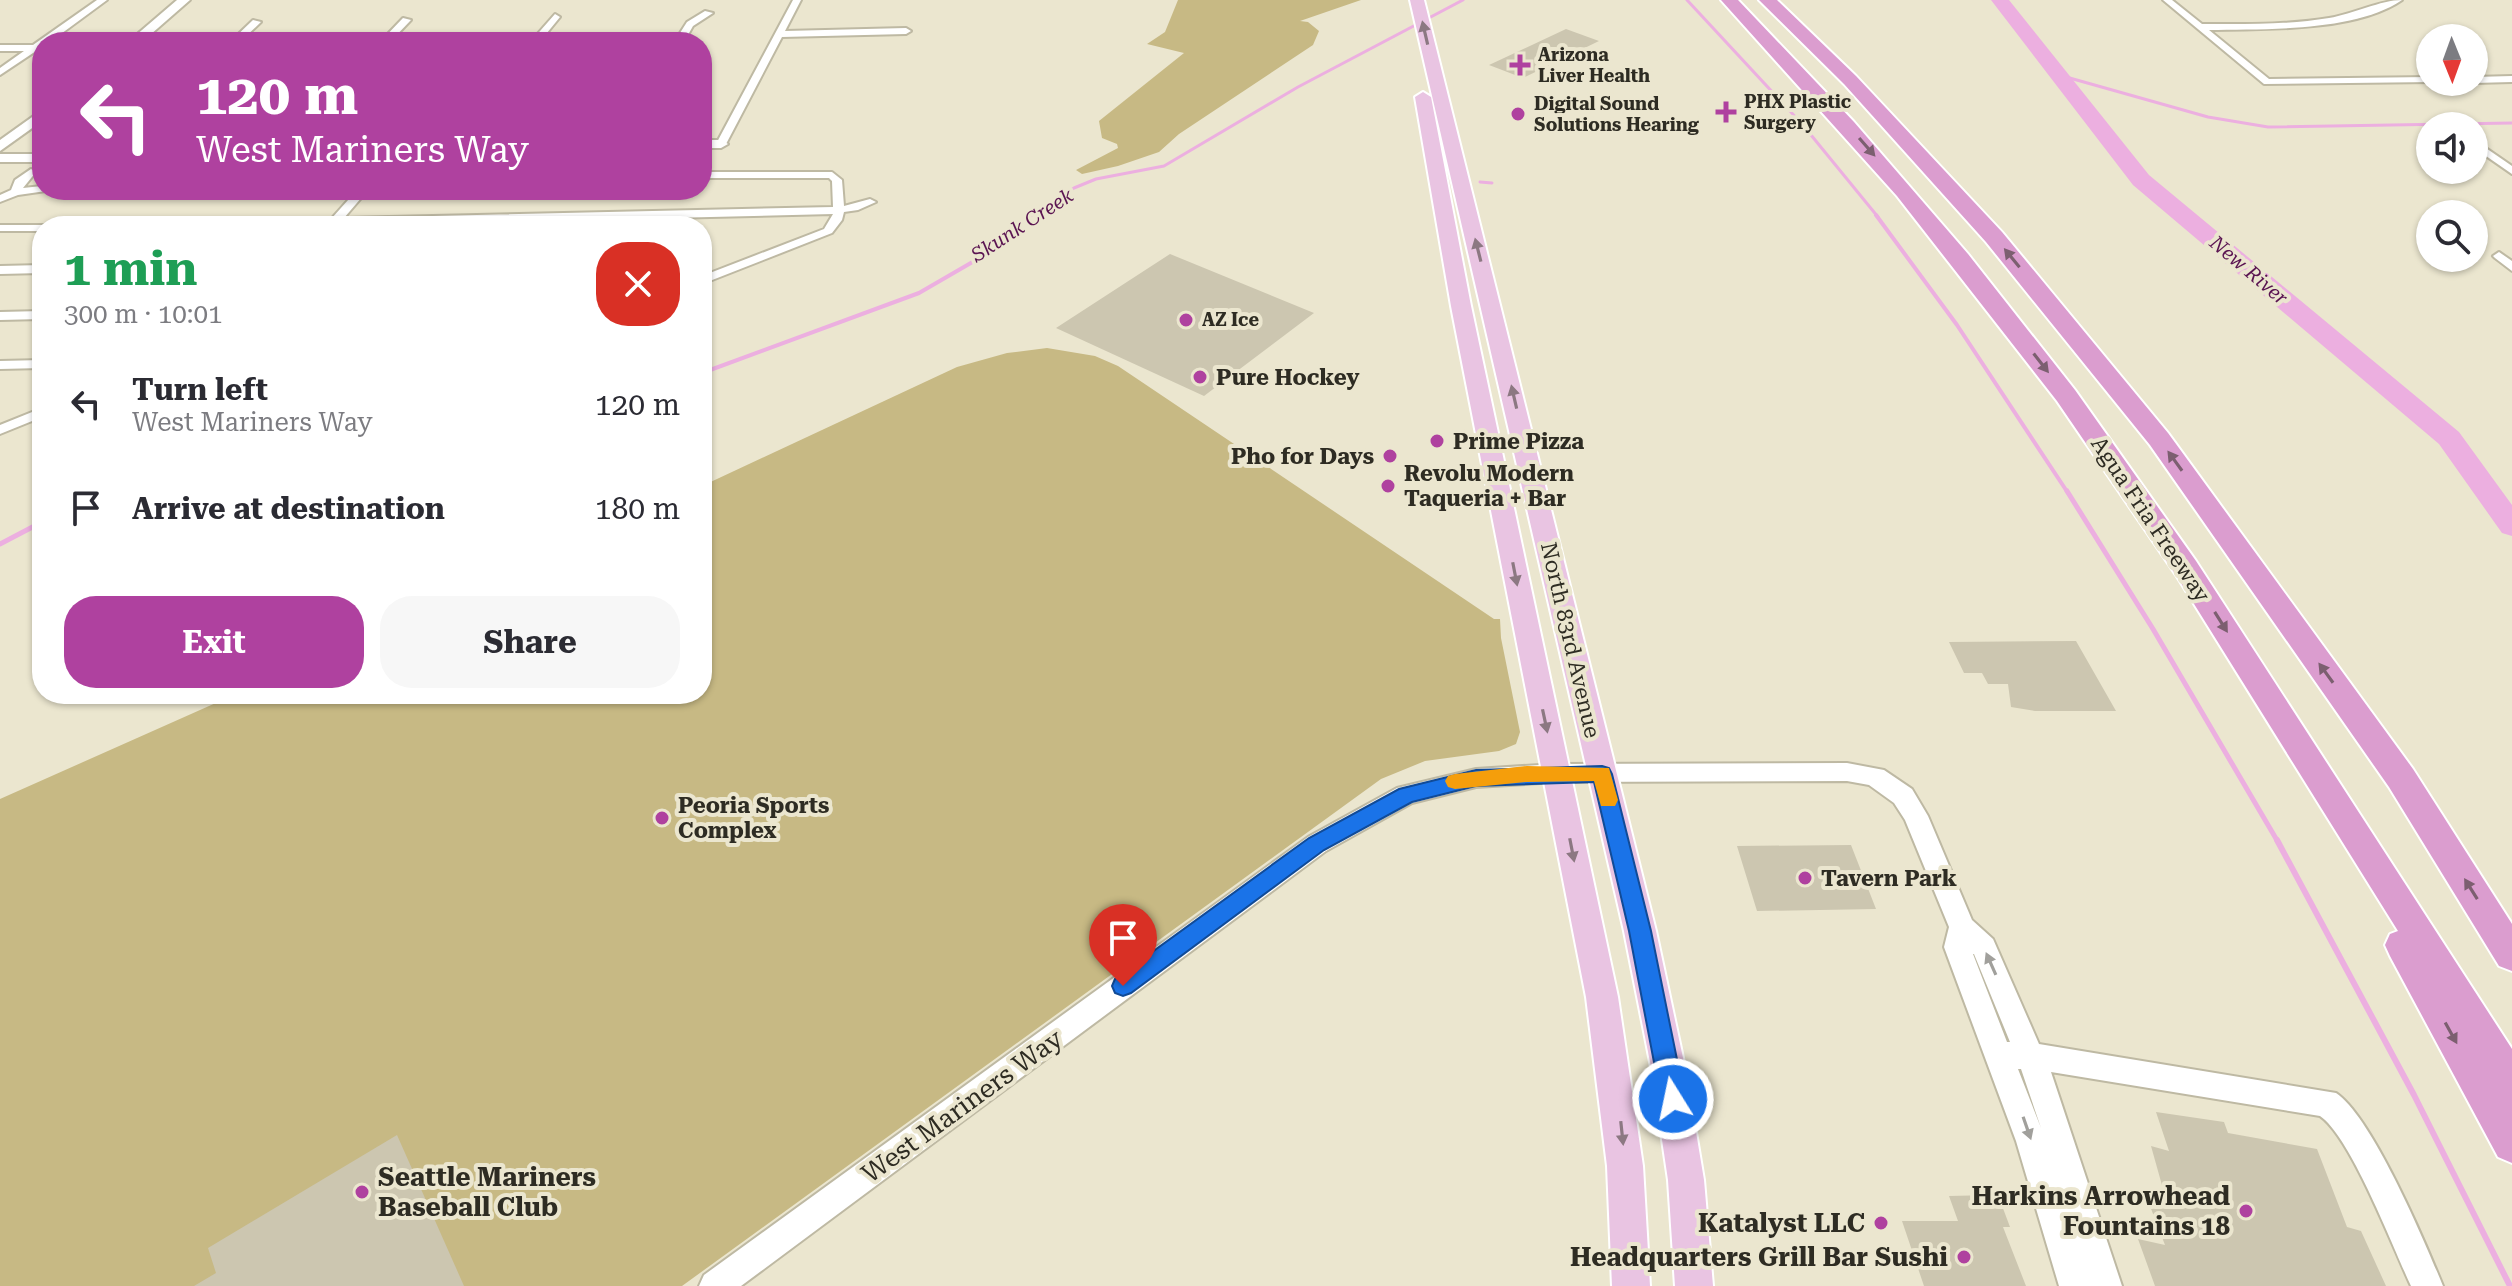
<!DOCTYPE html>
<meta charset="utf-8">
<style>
:root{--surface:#fff;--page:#f7f7f7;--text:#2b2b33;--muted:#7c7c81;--accent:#af419f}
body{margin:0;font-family:"Roboto Serif",serif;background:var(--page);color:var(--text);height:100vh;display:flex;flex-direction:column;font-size:30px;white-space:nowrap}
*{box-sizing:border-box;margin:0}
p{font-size:26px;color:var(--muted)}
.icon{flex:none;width:44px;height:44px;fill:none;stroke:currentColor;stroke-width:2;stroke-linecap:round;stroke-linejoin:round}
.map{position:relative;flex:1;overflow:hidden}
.panel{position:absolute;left:32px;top:216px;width:680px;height:488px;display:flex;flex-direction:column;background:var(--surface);border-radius:32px;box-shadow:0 2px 6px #0004}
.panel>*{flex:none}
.top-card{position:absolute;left:32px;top:32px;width:680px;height:168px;border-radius:32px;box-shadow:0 2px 6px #0004;background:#af419f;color:#fff;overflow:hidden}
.needle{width:52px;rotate:179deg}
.fabs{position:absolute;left:2416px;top:24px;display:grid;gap:16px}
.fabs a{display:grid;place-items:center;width:72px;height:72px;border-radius:50%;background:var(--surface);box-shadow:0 2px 6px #0004;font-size:40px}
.pin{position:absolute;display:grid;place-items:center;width:68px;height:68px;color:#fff;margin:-82px -34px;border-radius:50% 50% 50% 0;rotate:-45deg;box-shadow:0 0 8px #0007}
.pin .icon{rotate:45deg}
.me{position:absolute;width:88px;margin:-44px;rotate:350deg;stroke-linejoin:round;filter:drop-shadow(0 0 6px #0008)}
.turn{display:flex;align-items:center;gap:28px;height:168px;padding:0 32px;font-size:36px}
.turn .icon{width:104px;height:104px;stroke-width:2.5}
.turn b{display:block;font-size:56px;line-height:68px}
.round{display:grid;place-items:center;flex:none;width:84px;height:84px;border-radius:32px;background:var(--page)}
.summary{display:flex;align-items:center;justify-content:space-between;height:136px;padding:0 32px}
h1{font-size:48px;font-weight:700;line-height:60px;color:#1e9e55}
.cta{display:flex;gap:16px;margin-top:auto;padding:16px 32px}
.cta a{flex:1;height:92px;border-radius:32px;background:var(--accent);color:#fff;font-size:32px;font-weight:700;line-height:92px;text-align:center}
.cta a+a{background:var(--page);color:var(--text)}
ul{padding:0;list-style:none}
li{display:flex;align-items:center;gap:24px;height:104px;padding:0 32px}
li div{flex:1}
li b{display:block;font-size:30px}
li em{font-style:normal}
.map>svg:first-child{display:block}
.green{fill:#c7b984}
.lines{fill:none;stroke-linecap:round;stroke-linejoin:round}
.stream-far3{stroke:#ecafe0;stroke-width:3}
.stream-far2{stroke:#ecafe0;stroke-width:4}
.stream-far1{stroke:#ecafe0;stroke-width:5}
.stream{stroke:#ecafe0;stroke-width:6}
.river{fill:#ecafe0;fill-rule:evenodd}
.building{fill:#ccc6b0}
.minor-casing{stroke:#beb9a3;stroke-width:4}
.tertiary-casing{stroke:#beb9a3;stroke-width:4}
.primary-casing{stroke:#fff;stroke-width:4}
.motorway-casing{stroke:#fff;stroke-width:4}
.minor{fill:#fff;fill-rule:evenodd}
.tertiary{fill:#fff;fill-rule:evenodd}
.primary{fill:#e9c4e2;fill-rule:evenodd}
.motorway{fill:#db9dcf;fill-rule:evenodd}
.oneway{fill:#8c7882}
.oneway2{fill:#7c5f70}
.oneway3{fill:#a1a09c}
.route{fill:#1a73e8;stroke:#114b97;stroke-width:2}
.slow{fill:#f59e0b}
.poi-dot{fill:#af419f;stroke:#ebe6cf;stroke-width:3}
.labels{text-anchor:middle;stroke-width:8;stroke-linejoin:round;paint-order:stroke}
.far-poi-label{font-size:18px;font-weight:bold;fill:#2e2c23;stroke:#ebe6cf;text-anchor:start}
.far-water-label{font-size:20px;font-style:italic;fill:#5a1451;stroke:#ebe6cf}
.poi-label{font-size:22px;font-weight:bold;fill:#2e2c23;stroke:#ebe6cf;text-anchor:start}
.street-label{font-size:22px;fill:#2e2c23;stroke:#ebe6cf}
.near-street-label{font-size:26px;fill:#2e2c23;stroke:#ebe6cf}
.near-poi-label{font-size:26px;font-weight:bold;fill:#2e2c23;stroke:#ebe6cf;text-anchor:end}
</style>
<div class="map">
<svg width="2512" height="1286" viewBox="0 0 2512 1286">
<rect width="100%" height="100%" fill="#ebe6cf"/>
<path class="green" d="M1178,0H1361L1300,21L1308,22L1319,31L1313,45L1179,134L1159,152L1118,166L1082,174L1076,170L1118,148L1117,144L1102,138L1099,121L1184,53L1147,44L1165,32Z
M1047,348L1095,356L1118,366L1494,619H1500L1501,638L1520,732L1516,744L1499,751L1425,761L1381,779L682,1286H0V799L236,694H702V486L957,367L1007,353Z"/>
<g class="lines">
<path class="stream-far3" d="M1687,0L1802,124L1878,217
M2059,75L2208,117L2268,127L2512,123
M1480,182L1492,183
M1028,217L1074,188L1096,179L1164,166L1298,87L1463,0"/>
<path class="stream-far2" d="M1876,215L1957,325L2068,493
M702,373L919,293L976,260L1031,215"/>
<path class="stream-far1" d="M2067,491L2153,629L2278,842
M0,544L42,522"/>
<path class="stream" d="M2277,840L2414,1095L2510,1286"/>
<path class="river" d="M1991,0H2009L2149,175L2459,432L2512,505V536L2502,533L2439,444L2133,185Z"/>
</g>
<path class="building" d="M1566,29L1599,41L1523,78L1489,65Z
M1170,254L1314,313L1204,396L1056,328Z
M2076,641L2116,711H2035L2011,707L2008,684H1988L1982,673H1964L1949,642Z
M1851,845L1876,909L1757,911L1737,846Z
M2156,1112L2224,1122L2228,1133L2317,1149L2347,1227L2361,1231L2386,1286H2155L2138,1239L2165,1245L2145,1193L2165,1196L2151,1146L2169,1151Z
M397,1135L464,1286H194L216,1273L208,1248Z
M1991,1195L2001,1203L2010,1227H2003L2026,1286H1924L1902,1221H1958L1949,1196Z"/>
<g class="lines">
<g class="minor-casing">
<path id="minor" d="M97,0H107L50,42H42V47L0,75V68L24,51H0V45H33Z
M793,0H801L785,31L906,28L911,31L906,34L782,37L726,144L717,146L716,144Z
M2163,0H2172L2202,24C2244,24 2287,25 2329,18C2353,14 2381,0 2402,0C2356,32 2264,29 2209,30L2269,79L2430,77V82H2433L2264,84Z
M705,11L713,13L693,26L684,42H517L533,39L555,14L560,17L542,39L678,36L687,22Z
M403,18L411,20L390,42H380Z
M253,20L261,22L240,42H230Z
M2512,76V82L2474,83L2471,82H2474V77Z
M2480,144L2512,166V174L2476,149L2475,147Z
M31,169L36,172L23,188L42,186V190L46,191L18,195L0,202V195L11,190L15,180Z
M702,172H832L842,180L844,206L870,199L876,202L858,210L844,212L842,220L832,233L702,284V276L824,229L833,214L337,226H117L123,223L332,218L357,190H368L344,218L833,207L832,181L829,178H702Z
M0,225H42L46,226H42V231H0Z
M2499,252L2512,261V271L2495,258L2493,256Z
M42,265V273L0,274V266Z
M42,311V319L0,320V312Z
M42,360V368L0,369V361Z
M42,408V417L0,434V425Z"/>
</g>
<g class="tertiary-casing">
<path id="tertiary" d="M177,0H190L142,42H128Z
M42,110V121L0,151V140Z
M702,140H721L728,144L721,148H702Z
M0,154H42V162H0Z
M1847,763L1884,770L1912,789L1928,816L1972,920L1993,939L2039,1044L2336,1093C2372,1117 2425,1242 2443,1286H2411C2393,1248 2351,1137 2320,1116L2051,1072L2122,1286H2059L2016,1141L1944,947L1949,927L1905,820L1894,803L1869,785L1847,781L1556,782L1476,787L1412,803L1326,851L741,1286H699L704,1275L1308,837L1397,788L1476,769L1556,764ZM1973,954H1974L2010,1042H2007ZM2018,1069H2021L2041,1128Z"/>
</g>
<g class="primary-casing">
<path id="primary" d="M1410,0H1424L1656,931L1686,1072L1704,1180L1713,1286H1675L1668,1180L1652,1072L1624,931Z
M1423,92L1431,97L1471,306L1618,997L1643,1166L1650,1286H1612L1607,1166L1586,997L1451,306L1415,97Z"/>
</g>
<g class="motorway-casing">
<path id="motorway" d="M1721,0H1738L1854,122L1968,254L2075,390L2196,561L2512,1049V1163L2498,1157L2390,956L2385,945L2390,934L2398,931L2176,575L2057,401L1897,196Z
M1759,0H1777L1856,76L2002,232L2168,433L2413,769L2512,924V971L2499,966L2389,787L2150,445L1986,242L1844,84Z"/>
</g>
<use href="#minor" class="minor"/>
<use href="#tertiary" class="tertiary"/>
<use href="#primary" class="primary"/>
<use href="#motorway" class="motorway"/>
</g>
<defs><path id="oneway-solid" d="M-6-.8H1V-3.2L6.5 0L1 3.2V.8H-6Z" transform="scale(2)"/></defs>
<g class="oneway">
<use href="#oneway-solid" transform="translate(1425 33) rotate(-103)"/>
<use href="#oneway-solid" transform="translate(1478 250) rotate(-104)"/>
<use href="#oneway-solid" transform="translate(1514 397) rotate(-103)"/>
<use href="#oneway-solid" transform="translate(1515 574) rotate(79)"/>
<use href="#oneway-solid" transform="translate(1545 721) rotate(78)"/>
<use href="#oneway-solid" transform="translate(1572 850) rotate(79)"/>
<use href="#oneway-solid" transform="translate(1622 1133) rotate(84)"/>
</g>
<g class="oneway2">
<use href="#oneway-solid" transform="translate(1867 147) rotate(49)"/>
<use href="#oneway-solid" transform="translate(2012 258) rotate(-129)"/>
<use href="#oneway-solid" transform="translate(2041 363) rotate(52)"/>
<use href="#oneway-solid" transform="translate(2175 461) rotate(-126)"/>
<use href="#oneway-solid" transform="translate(2221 622) rotate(58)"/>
<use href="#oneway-solid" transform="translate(2326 673) rotate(-126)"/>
<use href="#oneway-solid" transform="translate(2471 889) rotate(-122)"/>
<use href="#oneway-solid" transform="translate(2451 1033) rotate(61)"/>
</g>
<g class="oneway3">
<use href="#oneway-solid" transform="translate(1991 964) rotate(-114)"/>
<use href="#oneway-solid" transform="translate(2027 1128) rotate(71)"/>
</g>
<path class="route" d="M1602,766L1609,768L1612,774L1651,931L1685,1099L1682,1107L1673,1110L1665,1107L1661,1099L1629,931L1594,782L1476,786L1412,802L1324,850L1131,993L1123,996L1115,993L1112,986L1115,979L1309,838L1399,789L1476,770Z"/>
<path class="slow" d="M1527,766L1609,768L1618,800L1615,806H1601L1594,781L1527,782L1455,789L1448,787L1445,781L1448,776L1455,774Z"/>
<g class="poi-dot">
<path d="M1516 53h8v8h8v8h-8v8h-8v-8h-8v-8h8z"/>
<path d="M1722 100h8v8h8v8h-8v8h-8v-8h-8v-8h8z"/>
<circle cx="1518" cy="114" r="8"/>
<circle cx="1186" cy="320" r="8"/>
<circle cx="1200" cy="377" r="8"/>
<circle cx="1437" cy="441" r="8"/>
<circle cx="1390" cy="456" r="8"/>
<circle cx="1388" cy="486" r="8"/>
<circle cx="662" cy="818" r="8"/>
<circle cx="1805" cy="878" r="8"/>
<circle cx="362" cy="1192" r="8"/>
<circle cx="2246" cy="1211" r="8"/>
<circle cx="1881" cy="1223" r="8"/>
<circle cx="1964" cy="1257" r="8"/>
</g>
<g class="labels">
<g class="far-poi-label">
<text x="1538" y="61">Arizona<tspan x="1538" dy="21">Liver Health</tspan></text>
<text x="1744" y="108">PHX Plastic<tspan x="1744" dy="21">Surgery</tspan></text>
<text x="1534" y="110">Digital Sound<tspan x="1534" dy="21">Solutions Hearing</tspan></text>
<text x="1202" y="326">AZ Ice</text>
</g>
<g class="far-water-label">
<text transform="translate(1022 225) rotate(-33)" y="7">Skunk Creek</text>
<text transform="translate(2249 270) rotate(40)" y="7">New River</text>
</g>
<g class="poi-label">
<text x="1216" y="385">Pure Hockey</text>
<text x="1453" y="449">Prime Pizza</text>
<text x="1374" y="464" text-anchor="end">Pho for Days</text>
<text x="1404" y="481">Revolu Modern<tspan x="1404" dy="25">Taqueria + Bar</tspan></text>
<text x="678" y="813">Peoria Sports<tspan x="678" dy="25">Complex</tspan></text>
<text x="1821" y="886">Tavern Park</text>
</g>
<g class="street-label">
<text transform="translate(2151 519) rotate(56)" y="8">Agua Fria Freeway</text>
<text transform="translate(1571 640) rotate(77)" y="8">North 83rd Avenue</text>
</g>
<g class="near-street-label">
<text transform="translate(962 1106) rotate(-36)" y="9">West Mariners Way</text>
</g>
<g class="near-poi-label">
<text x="378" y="1186" text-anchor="start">Seattle Mariners<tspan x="378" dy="30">Baseball Club</tspan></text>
<text x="2230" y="1205">Harkins Arrowhead<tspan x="2230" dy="30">Fountains 18</tspan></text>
<text x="1865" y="1232">Katalyst LLC</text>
<text x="1948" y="1266">Headquarters Grill Bar Sushi</text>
</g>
</g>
</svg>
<div class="fabs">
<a><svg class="needle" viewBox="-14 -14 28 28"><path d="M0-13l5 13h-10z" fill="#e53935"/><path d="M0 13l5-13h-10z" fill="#7c7c81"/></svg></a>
<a><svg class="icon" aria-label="sound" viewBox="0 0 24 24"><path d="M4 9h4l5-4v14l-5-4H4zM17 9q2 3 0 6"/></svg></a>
<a><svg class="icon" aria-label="search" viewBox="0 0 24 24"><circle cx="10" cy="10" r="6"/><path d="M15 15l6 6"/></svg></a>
</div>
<div class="pin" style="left:1123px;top:986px;background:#d93025"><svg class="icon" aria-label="arrive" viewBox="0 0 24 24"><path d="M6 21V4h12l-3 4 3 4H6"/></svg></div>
<svg class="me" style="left:1673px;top:1099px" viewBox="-20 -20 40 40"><circle r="17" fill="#1a73e8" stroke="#fff" stroke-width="3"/><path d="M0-11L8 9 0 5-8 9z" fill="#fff"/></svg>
<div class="top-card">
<div class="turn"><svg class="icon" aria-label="left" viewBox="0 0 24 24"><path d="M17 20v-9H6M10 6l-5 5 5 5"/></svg><div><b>120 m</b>West Mariners Way</div></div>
</div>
<section class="panel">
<div class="summary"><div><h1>1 min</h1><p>300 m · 10:01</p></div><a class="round" style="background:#d93025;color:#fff"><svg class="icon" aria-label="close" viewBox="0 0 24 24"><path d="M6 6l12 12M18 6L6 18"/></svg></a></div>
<ul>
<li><svg class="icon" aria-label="left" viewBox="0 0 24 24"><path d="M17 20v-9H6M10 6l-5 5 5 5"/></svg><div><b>Turn left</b><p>West Mariners Way</p></div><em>120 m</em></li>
<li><svg class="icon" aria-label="arrive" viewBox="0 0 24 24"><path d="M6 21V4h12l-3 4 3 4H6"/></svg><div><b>Arrive at destination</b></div><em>180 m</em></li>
</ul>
<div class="cta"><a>Exit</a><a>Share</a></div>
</section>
</div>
